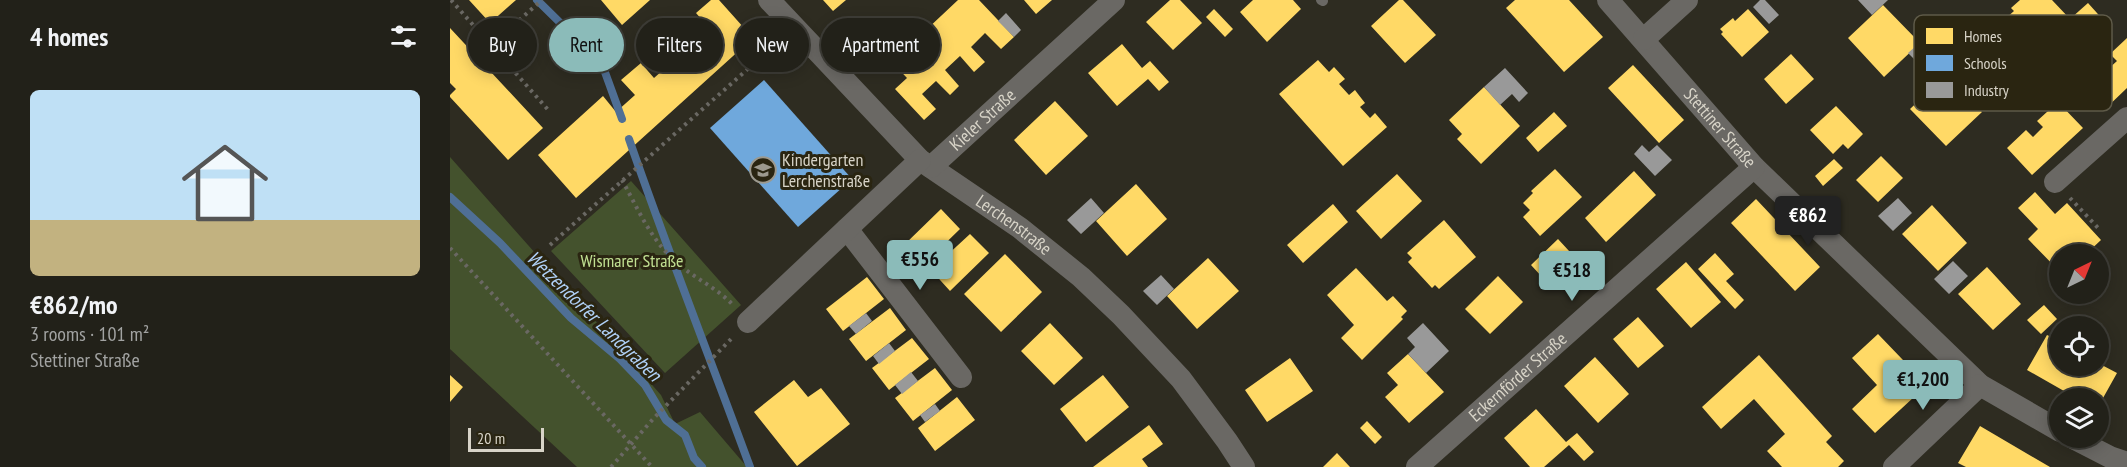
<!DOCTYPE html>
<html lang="en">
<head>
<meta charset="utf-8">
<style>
  body { margin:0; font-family:"PT Sans Narrow",sans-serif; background:#2e2e26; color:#f1f3f6; height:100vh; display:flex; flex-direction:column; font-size:22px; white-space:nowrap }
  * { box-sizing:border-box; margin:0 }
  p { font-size:20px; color:#a2a3a2 }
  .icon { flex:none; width:33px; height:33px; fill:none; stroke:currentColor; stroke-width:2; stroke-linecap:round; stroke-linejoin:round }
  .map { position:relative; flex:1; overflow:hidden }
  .side { display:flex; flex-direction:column; background:#222119; width:450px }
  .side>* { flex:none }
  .hud { position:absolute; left:18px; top:18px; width:570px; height:54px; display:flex; gap:12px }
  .needle { width:39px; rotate:43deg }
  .fabs { position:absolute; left:1599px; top:244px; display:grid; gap:12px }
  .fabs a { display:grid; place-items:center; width:60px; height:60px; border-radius:50%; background:#222119; box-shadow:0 3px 15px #0003,0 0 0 2px #3f3e38; font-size:30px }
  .scale { position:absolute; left:18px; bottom:15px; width:76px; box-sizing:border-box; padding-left:6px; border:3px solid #d8d4c8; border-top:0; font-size:16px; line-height:21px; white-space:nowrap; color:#d8d4c8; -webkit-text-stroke:4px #2a2511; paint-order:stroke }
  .price { position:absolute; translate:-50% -51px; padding:0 14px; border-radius:6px; background:#8bbbb9; color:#111; font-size:20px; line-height:39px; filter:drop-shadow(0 2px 3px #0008) }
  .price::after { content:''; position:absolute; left:50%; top:36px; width:18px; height:14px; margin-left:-9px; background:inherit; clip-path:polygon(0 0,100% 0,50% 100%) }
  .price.selected { background:#222; color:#fff }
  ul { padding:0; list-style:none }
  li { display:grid; align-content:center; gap:12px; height:318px; padding:0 30px }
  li+li { border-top:2px solid #3f3e38 }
  li span { display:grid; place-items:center; height:186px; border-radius:9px; color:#555 }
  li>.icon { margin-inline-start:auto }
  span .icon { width:108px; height:108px; fill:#fffc; stroke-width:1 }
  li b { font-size:26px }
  h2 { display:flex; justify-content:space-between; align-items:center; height:72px; padding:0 30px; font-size:26px }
  .chip { padding:0 21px; border-radius:27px; background:#222119; box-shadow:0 3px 15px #0003,0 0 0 2px #3f3e38; font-size:21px; line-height:54px }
  .chip.selected { background:#8bbbb9; color:#111 }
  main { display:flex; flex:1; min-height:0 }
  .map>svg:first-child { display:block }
  .green { fill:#44522d }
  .homes { fill:#ffd966 }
  .schools { fill:#6fa8dc }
  .industry { fill:#999 }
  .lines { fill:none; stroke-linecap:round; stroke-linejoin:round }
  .stream { stroke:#4f6f95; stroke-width:8 }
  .path { stroke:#6a6863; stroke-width:4; stroke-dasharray:3 4.5; stroke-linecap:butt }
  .service { stroke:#6a6864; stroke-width:10 }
  .minor { stroke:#6a6864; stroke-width:22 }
  .labels { text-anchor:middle; stroke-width:6; stroke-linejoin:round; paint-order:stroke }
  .street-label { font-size:18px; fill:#d8d4c8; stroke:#2a2511 }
  .poi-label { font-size:18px; fill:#d8d4c8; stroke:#2a2511; text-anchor:start }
  .park-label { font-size:18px; fill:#c1e092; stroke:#2a2511 }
  .water-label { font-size:20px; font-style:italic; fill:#b0d1f7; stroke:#2a2511 }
  .key { fill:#2a2511; stroke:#5e5a48; stroke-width:1.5 }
  .key-label { font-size:16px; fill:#d8d4c8 }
</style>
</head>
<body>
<main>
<section class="side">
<h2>4 homes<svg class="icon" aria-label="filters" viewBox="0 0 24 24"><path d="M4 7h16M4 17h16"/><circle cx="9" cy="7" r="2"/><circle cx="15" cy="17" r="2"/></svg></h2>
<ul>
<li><span style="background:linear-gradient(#bfe0f5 70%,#c2b280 0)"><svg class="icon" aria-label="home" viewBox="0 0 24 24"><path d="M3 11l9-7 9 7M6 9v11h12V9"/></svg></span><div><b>€862/mo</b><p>3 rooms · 101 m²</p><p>Stettiner Straße</p></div></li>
</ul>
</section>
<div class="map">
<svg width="1677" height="467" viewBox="0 0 1677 467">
  <rect width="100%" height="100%" fill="#2e2c21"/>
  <path class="green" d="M0 157 211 395 225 424 250 412 297 467H127L0 349Z
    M181 181 291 305 215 373 101 251Z"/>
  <path class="homes" d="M19 0H66L40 23Z
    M151 0H200L172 25Z
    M261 0H269L303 38 126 198 88 155 153 96 166 112 185 95 171 80 191 63 204 78 222 62 209 47 228 30 241 44 259 28 246 13Z
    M373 0H396L383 11Z
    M508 0H529L564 37 551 49 535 33 521 47 535 62 524 72 510 56 495 70 509 86 500 95 486 81 472 94 486 109 474 120 445 89 457 78 442 62Z
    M574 0H602L586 14Z
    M720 0H730L752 23 723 50 696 22Z
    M803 0H843L851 9 817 42 790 12Z
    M949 0H953L986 35 955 63 921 26Z
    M1065 0H1119L1153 37 1114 72 1056 8Z
    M1570 0H1602L1620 19 1638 3 1656 23 1632 46 1617 30 1580 64 1546 27 1564 11 1561 8Z
    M1433 5 1470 43 1434 77 1398 38Z
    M764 9 783 29 775 37 756 17Z
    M1298 9 1319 32 1292 57 1271 34 1273 32 1270 29 1283 18 1285 21Z
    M0 28 93 128 58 160 0 97V95L6 89 0 83Z
    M1677 38V88L1653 111 1627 83 1649 62 1657 70 1667 61 1660 54Z
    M672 44 692 68 700 61 719 82 709 91 698 79 667 106 638 73Z
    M1341 54 1364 79 1336 104 1314 79Z
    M868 60 879 72 884 67 895 79 889 84 899 95 905 90 908 94 915 103 910 107 920 118 925 113 937 127 893 166 829 94Z
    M1183 65 1234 120 1209 143 1158 88Z
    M1496 75 1532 112 1496 146 1460 109Z
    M1034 87 1070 126 1031 164 1007 139 1012 134 999 120Z
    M605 101 638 136 596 175 564 140Z
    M1608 102 1633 128 1582 175 1557 148 1576 130 1583 137 1593 127 1587 121Z
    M1386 106 1413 134 1398 149 1393 144 1383 154 1360 130Z
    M1104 112 1117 126 1088 152 1076 138Z
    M1431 156 1453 178 1428 202 1406 180Z
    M1384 159 1393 168 1373 186 1365 176Z
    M1105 169 1132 197 1090 236 1073 217 1080 210 1073 203 1083 193 1081 191Z
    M1184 171 1206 195 1156 242 1135 218Z
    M947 174 972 201 931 239 906 211Z
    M686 184 717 219 677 256 646 221Z
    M1585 192 1605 214 1617 203 1651 240 1635 255H1610V272L1578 239 1588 229 1568 208Z
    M1306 199 1370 267 1345 291 1281 223Z
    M883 204 898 222 853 263 837 245Z
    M1482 205 1517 243 1488 271 1452 234Z
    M491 209 510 229 472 266 453 246Z
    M994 220 1026 257 989 289 985 285 982 288 958 262 962 258 957 253Z
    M520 234 539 253 500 291 481 270Z
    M1108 239 1131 264 1104 290 1081 265Z
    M1265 253 1284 274 1276 281 1294 300 1285 309 1248 269Z
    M555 254 592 292 551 332 514 294Z
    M758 258 789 291 747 329 717 296Z
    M1236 262 1271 302 1241 328 1206 289Z
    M1537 267 1571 304 1543 330 1508 294Z
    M906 268 937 301 943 296 957 311 951 317 953 319 912 360 891 338 904 325 877 295Z
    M1048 276 1073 302 1040 334 1015 309Z
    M417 277 434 299 393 331 376 309Z
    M1594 305 1607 319 1591 334 1577 320Z
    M440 308 456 330 416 361 399 339Z
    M1188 317 1214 346 1188 368 1163 339Z
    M600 323 633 358 604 385 571 351Z
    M1428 334 1477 385 1425 433 1402 409 1427 385 1402 358Z
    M1597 335 1610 341V366H1648V363L1667 373 1648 407V399H1628L1577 370Z
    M462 338 479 359 439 390 422 368Z
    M958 354 994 392 959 423 935 397 948 385 937 373Z
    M1309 355 1382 436 1376 442 1394 461 1388 467H1332L1317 451 1335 434 1304 399 1271 429 1252 407Z
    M1145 357 1179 394 1148 423 1114 386Z
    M840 358 863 391 817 422 795 390Z
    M485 368 502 390 463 421 445 398Z
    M0 375 13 387 0 402Z
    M653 375 679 407 636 442 610 409Z
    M344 380 358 397 371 388 400 424 347 466 304 412Z
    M507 397 525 420 485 451 468 428Z
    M1086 409 1116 442 1127 433 1144 452 1134 461 1119 445 1094 467H1080L1054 438Z
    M917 421 932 437 925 444 910 428Z
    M699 425 713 444 692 459 698 467H643Z
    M1530 426 1588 460 1600 467H1516L1508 463Z
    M887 453 900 467H873Z"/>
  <path class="schools" d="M314 80 402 179 348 227 260 128Z"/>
  <path class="industry" d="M1310 0H1315L1329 15 1319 24 1303 7Z
    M1408 0H1438L1422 15Z
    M556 13 571 30 564 37 548 21Z
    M1475 38 1504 68 1488 83 1458 53Z
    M1055 68 1078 93 1069 102 1062 94 1050 105 1034 87Z
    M1192 145 1199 152 1207 145 1222 160 1205 176 1184 154Z
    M641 198 654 213 631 234 617 220Z
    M1448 198 1462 213 1443 231 1428 216Z
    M1503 261 1518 276 1499 294 1484 279Z
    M711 275 724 289 707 305 693 291Z
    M416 313 422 321 406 334 399 326Z
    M973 323 999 351 976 373 958 354 965 347 957 338Z
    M439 343 445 351 429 364 423 356Z
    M461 372 468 381 452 394 445 385Z
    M485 404 490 411 475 422 470 415Z"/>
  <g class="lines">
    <path class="stream" d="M87 0 152 64 172 119
      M179 139C217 249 260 358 300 467
      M0 197 50 243 121 318 170 359 195 385 216 420 235 435 244 458 252 467"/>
    <path class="path" d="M1 0 100 112
      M41 45 92 0
      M172 180C187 207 200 238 223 259 241 277 265 286 283 305
      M1620 198 1650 230
      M100 245 328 42
      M0 248 202 467
      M161 467 203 419 282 338"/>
    <path class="service" d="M871 0 873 1"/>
    <g class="minor">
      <path id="s1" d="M319 0 470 160 570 228 631 277 671 315 731 379 777 441 794 467"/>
      <path id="s2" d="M1158 0 1304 167 1530 385 1610 431"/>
      <path d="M1194 39 1237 0"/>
      <path id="s3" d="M481 167 664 0"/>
      <path d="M1605 182 1677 118"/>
      <path d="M397 229 511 377"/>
      <path d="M298 322 470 160"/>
      <path d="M1623 438 1660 457 1677 463"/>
      <path id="s4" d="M967 467 1304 167"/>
      <path d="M1444 467 1530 385"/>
    </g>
  </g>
  <defs>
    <g id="school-ring" transform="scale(1.35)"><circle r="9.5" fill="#2a2511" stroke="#9c998e" stroke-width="1.5"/><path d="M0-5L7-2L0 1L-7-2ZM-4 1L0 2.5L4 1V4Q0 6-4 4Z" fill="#9c998e"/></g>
  </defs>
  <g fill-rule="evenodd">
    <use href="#school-ring" x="313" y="170"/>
  </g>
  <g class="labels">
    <g class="street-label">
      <text dy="6" stroke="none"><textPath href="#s3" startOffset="70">Kieler Straße</textPath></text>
      <text dy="6" stroke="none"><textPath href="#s2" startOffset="170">Stettiner Straße</textPath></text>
      <text dy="6" stroke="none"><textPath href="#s1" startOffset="334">Lerchenstraße</textPath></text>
      <text dy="6" stroke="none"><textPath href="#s4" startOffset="135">Eckernförder Straße</textPath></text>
    </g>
    <g class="poi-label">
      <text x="332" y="166">Kindergarten<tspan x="332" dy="21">Lerchenstraße</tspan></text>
    </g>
    <g class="park-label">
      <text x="182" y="267">Wismarer Straße</text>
    </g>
    <g class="water-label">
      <text transform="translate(144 316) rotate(44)" y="7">Wetzendorfer Landgraben</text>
    </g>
  </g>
  <rect x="1464" y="15" width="198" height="96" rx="9" class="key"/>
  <rect x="1476" y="28" width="27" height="16" fill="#ffd966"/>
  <rect x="1476" y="55" width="27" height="16" fill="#6fa8dc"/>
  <rect x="1476" y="82" width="27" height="16" fill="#999"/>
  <g class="key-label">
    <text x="1514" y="42">Homes</text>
    <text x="1514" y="69">Schools</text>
    <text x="1514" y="96">Industry</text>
  </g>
</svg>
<div class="fabs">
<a><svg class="needle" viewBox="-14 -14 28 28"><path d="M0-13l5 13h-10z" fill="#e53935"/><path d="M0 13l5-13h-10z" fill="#a2a3a2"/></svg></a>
<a><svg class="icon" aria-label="locate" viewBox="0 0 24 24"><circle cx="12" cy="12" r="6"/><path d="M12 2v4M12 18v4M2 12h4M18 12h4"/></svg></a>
<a><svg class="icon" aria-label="layers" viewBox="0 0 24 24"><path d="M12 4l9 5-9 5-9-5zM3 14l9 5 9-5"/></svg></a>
</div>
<div class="scale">20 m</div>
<b class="price selected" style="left:1358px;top:247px">€862</b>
<b class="price" style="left:470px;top:291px">€556</b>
<b class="price" style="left:1122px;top:302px">€518</b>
<b class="price" style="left:1473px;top:411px">€1,200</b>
<div class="hud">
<a class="chip">Buy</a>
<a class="chip selected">Rent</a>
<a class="chip">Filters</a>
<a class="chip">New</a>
<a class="chip">Apartment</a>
</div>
</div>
</main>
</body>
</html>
